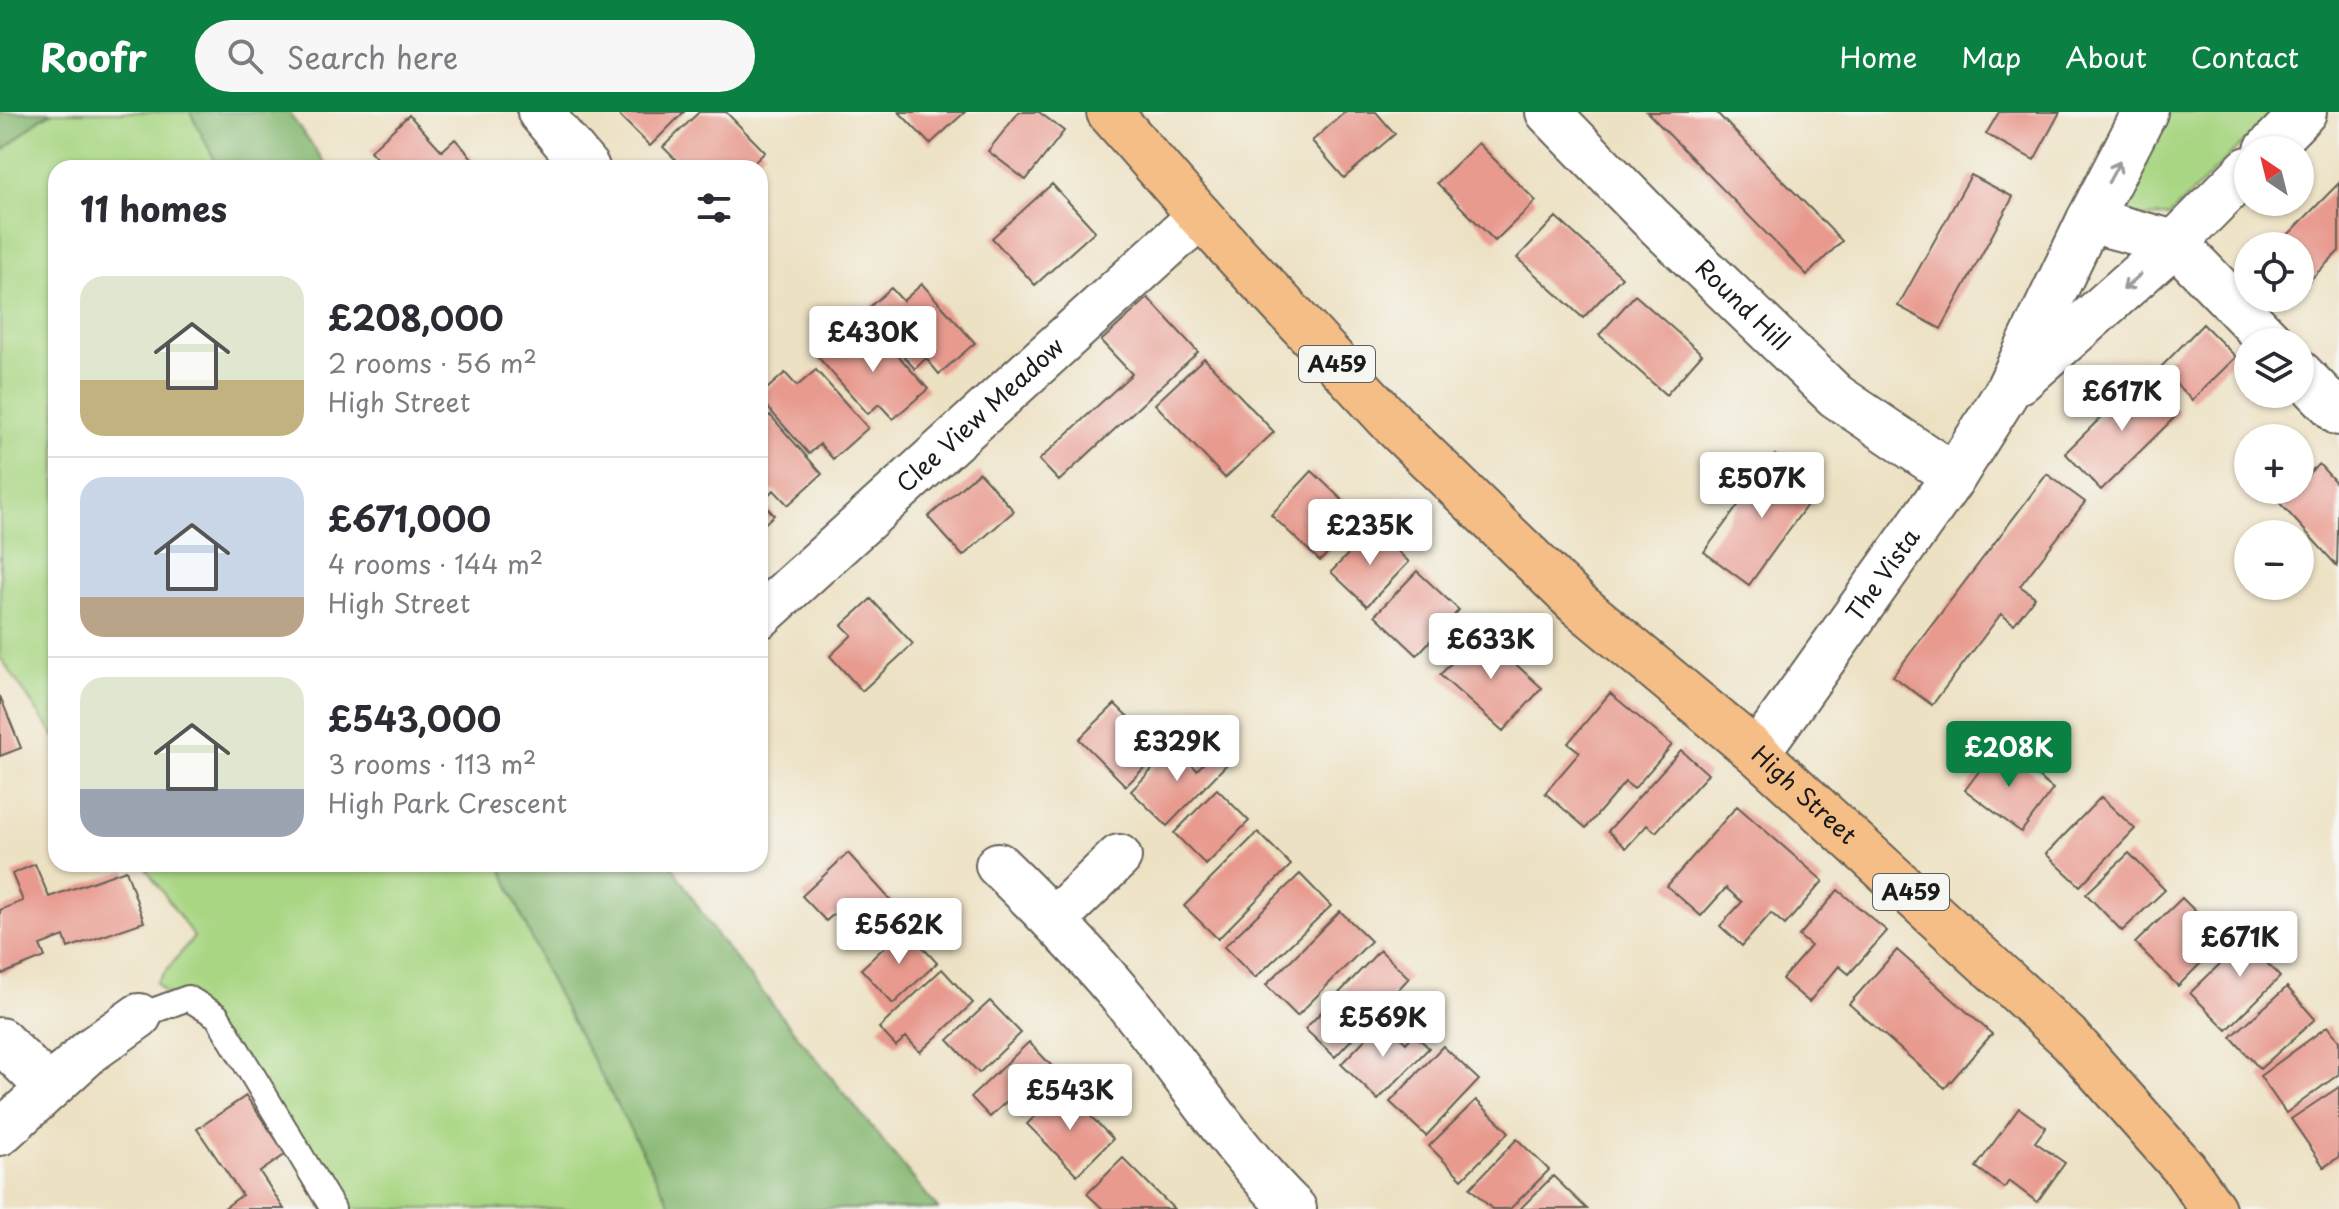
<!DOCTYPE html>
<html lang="en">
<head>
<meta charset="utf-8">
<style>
  body { margin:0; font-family:"Playpen Sans",sans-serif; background:#f7f7f7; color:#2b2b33; height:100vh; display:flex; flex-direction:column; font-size:30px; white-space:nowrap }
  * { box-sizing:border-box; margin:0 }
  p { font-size:26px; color:#7c7c81 }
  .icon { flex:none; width:44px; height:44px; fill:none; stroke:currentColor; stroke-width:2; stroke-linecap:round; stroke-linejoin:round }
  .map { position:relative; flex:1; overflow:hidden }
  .details { position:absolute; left:48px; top:48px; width:720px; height:712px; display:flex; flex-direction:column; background:#fff; border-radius:24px; box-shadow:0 2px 6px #0004 }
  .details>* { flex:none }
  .needle { width:52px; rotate:325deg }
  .controls { position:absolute; left:2234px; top:24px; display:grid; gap:16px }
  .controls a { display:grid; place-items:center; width:80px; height:80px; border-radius:50%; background:#fff; box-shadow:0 2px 6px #0004; font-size:40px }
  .price { position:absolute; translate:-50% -68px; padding:0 18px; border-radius:8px; background:#fff; color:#222; font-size:26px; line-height:52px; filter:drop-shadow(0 2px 4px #0008) }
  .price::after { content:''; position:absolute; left:50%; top:48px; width:24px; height:18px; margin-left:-12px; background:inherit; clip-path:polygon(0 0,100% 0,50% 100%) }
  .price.on { background:#0b8043; color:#fff }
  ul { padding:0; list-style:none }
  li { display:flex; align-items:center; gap:24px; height:200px; padding:0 32px }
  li+li { border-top:2px solid #e1e1e2 }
  li span { display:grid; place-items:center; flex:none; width:224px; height:160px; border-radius:24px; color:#555 }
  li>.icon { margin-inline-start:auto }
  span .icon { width:96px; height:96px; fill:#fffc; stroke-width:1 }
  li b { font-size:34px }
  h2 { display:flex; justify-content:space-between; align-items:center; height:96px; padding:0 32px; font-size:34px }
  header { display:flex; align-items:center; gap:48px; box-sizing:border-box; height:112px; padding:0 40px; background:#0b8043; color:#fff }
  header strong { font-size:38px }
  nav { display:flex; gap:44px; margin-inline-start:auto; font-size:28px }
  .search { width:560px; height:72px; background:#f7f7f7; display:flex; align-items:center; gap:20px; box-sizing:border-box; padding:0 28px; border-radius:44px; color:#7c7c81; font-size:30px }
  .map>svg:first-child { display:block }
  .green { fill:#a9d683; stroke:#627950; stroke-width:2 }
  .forest { fill:#86b771; stroke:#516a46; stroke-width:2 }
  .building { fill:#e89a8e }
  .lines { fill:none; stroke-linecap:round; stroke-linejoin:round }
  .service-casing { stroke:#656156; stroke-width:28 }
  .minor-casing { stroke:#656156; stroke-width:48 }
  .primary-casing { stroke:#656156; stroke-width:48 }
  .service { stroke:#fff; stroke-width:24 }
  .minor { stroke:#fff; stroke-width:44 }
  .primary { stroke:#f6be87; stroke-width:44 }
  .oneway { stroke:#999 }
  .labels { text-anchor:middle; stroke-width:6; stroke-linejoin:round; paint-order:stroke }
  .shield { fill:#f6f6f2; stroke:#5d5d5c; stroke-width:2 }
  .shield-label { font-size:22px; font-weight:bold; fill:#1c1c1c }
  .street-label { font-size:24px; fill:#1c1c1c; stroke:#f6f6f2 }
</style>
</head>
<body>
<header>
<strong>Roofr</strong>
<div class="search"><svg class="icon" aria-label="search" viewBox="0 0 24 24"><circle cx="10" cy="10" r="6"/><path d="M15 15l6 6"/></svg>Search here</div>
<nav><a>Home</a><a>Map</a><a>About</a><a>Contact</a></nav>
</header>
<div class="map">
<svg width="2339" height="1097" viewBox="0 0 2339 1097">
  <rect width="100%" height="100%" fill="#f6f6f2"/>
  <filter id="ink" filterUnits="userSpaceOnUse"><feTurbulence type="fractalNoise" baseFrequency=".0125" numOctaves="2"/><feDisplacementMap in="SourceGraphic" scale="16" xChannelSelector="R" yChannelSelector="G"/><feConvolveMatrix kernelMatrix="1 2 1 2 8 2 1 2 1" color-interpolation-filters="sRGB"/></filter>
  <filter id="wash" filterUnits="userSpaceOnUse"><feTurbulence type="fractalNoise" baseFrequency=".006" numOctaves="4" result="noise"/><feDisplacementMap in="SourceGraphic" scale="32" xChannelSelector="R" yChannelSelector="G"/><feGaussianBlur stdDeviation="1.8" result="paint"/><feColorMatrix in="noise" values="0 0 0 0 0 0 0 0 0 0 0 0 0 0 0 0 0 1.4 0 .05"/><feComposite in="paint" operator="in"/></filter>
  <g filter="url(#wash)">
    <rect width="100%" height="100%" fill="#ede1c3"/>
    <path class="green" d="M53 0H190L219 56H56V626L0 545V41L41 6Z
      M2162 0H2274L2169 104 2139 105 2111 93Z
      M143 752H500L545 859 673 1097H326L249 967 156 871 194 825Z"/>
    <path class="forest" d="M0 0H53L41 6 0 41Z
      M190 0H288L329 56H219Z
      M500 752H671L716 823 938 1097H673L545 859Z"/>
    <g id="blocks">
      <path class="building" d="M616 0H684L650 34Z
        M699 0H726L765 40 749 56H684L663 35Z
        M899 0H965L930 32Z
        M1019 0H1039L1064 19 1026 68 988 39Z
        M1345 0H1376L1395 22 1344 66 1312 29Z
        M1647 0H1716L1842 129 1807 163Z
        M1999 0H2060L2034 48 1986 22Z
        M409 3 442 39 455 27 481 56H385L370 39Z
        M1478 31 1536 89 1495 129 1437 71Z
        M1971 63 2013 85 1941 217 1898 194Z
        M2339 71V139L2308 170 2300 162V134H2277Z
        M1052 72 1095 119 1035 173 992 126Z
        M1556 105 1622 165 1583 206 1517 146Z
        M922 172 975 231 939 262 926 246 915 257 864 200 891 176 903 189Z
        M1635 183 1702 242 1666 283 1599 223Z
        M1148 186 1198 240 1059 369 1039 348 1132 262 1101 229Z
        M2203 212 2236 245 2192 288 2160 256Z
        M875 218 928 277 893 307 879 292 868 302 818 245 845 221 857 234Z
        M1204 246 1274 320 1225 366 1155 292Z
        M816 258 868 316 833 347 820 332 809 342 760 287V283L785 261 797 274Z
        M2143 264 2179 301 2101 378 2065 341Z
        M770 303 822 362 788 393 774 378 763 387 760 384V312Z
        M1775 343 1820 375 1749 473 1704 440Z
        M2319 352 2339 374 2337 454 2278 389 2290 378H2300V369Z
        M1312 359 1361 406 1320 449 1271 403Z
        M979 360 1014 399 963 444 928 405Z
        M2047 362 2085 390 2020 474 2035 485 2026 497 2014 512 2001 502 1932 593 1893 564Z
        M760 388 774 403 760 416Z
        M1373 416 1409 450 1367 494 1331 460Z
        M1417 459 1459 498 1417 543 1375 503Z
        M871 487 913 532 862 579 830 544 852 523 842 513Z
        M1480 520 1542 576 1503 619 1440 563Z
        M1610 581 1672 633 1634 677 1625 670 1586 716 1545 681 1580 640 1568 631Z
        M0 584 21 636 0 644Z
        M1115 592 1162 638 1126 674 1079 627Z
        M1998 634 2053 677 2021 720 1965 678Z
        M1174 635 1197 658 1218 636 1230 649 1167 714 1131 679Z
        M1681 638 1708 662 1656 720 1647 713 1626 736 1608 719Z
        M1217 677 1249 709 1206 753 1174 721Z
        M2101 685 2135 717 2080 774 2046 742Z
        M1737 694 1823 769 1785 813 1771 801 1742 834 1720 814 1742 790 1726 776 1701 804 1667 774Z
        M1258 720 1291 753 1218 827 1184 794Z
        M848 741 896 794 859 829 834 802 826 809 802 784Z
        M2129 741 2165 778 2122 819 2086 782Z
        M35 752 49 785 126 758 144 810 68 836 64 824 40 833 45 845 0 863V798L23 789 12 762Z
        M1300 762 1331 794 1255 866 1224 835Z
        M1838 778 1887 819 1849 862 1839 854 1809 890 1782 867 1811 834 1799 824Z
        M2182 786 2224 828 2178 874 2135 831Z
        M1340 799 1371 829 1297 904 1266 873Z
        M2260 813 2283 836 2267 851 2280 865 2227 918 2190 881Z
        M905 816 937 851 893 892 861 857Z
        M1380 838 1409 866 1335 945 1305 917Z
        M1897 838 1992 922 1945 976 1849 892Z
        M942 857 973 891 920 940 906 925 896 934 879 916Z
        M2287 875 2315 907 2260 957 2231 925Z
        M990 889 1021 921 979 961 948 928Z
        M1383 909 1406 931 1414 922 1429 936 1378 988 1341 952Z
        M2328 914 2339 929V962L2286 1001 2260 964Z
        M1029 930 1062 965 1022 1003 1008 988 990 1005 971 985Z
        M1443 934 1479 968 1426 1024 1390 990Z
        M2339 975V1045L2324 1055 2291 1007Z
        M1063 976 1113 1027 1077 1063 1027 1012Z
        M246 984 286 1042 260 1060 284 1097H223L242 1083 197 1017Z
        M1476 988 1509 1020 1462 1067 1429 1034Z
        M2019 996 2046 1015 2035 1030 2065 1051 2037 1090 2009 1069 2004 1076 1976 1055Z
        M1517 1027 1549 1058 1510 1097H1492L1470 1076Z
        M1123 1046 1174 1097H1103L1087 1082Z
        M1553 1064 1587 1097H1520Z"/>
    </g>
  </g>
  <g filter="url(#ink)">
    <use href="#blocks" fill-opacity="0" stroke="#656156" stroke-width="2"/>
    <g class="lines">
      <g class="service-casing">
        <path id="service" d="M139 904 188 886 217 904 333 1097"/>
      </g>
      <g class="minor-casing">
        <g id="minor">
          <path d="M540 0 587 56"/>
          <path id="s1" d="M1548 0 1650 105 1836 284 1954 364"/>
          <path d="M2267 38 2304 0"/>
          <path d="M2089 108 2175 131 2271 230"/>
          <path d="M2300 261 2339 301"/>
          <path d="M2020 269 2175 131 2248 57"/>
          <path id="s2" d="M760 504 1200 104"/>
          <path id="s3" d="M1757 641 1954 364 2006 281 2089 108 2145 0"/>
          <path d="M998 753C1042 796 1084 839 1124 887 1182 956 1229 1033 1294 1097"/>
          <path d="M1054 808 1119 745"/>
          <path d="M0 928 48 975"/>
          <path d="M0 1021 90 939 139 904"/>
        </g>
      </g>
      <g class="primary-casing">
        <g id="primary">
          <path id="s4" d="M1109 0 1200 104 1396 315 1578 492 1757 641 2071 928 2185 1057 2213 1097"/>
        </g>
      </g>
      <use href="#service" class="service"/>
      <use href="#minor" class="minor"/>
      <use href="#primary" class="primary"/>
    </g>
    <defs><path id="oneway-shaft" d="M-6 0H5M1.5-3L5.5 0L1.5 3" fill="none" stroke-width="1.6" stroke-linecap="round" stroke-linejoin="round" transform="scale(2)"/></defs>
    <g class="oneway">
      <use href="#oneway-shaft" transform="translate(2114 60) rotate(-62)"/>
      <use href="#oneway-shaft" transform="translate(2132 170) rotate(138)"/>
    </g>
  </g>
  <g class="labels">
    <g class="shield">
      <rect x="1299" y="234" width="76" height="36" rx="6"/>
      <rect x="1873" y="762" width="76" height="36" rx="6"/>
    </g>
    <g class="shield-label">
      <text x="1337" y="260">A459</text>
      <text x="1911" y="788">A459</text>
    </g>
    <g class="street-label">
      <text dy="8" stroke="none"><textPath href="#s1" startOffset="274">Round Hill</textPath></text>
      <text dy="8" stroke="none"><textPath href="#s2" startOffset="298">Clee View Meadow</textPath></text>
      <text dy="8" stroke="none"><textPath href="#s3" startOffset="218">The Vista</textPath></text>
      <text dy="8" stroke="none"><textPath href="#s4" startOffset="976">High Street</textPath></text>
    </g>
  </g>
</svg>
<div class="controls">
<a><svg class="needle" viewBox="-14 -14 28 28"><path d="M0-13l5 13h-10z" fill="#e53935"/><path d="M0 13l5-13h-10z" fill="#7c7c81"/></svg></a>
<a><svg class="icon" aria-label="locate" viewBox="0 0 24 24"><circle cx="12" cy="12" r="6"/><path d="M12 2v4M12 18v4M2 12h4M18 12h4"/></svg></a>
<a><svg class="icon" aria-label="layers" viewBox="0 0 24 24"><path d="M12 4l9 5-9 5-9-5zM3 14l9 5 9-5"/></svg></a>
<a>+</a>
<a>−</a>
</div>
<b class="price" style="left:873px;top:262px">£430K</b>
<b class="price" style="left:2122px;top:321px">£617K</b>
<b class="price" style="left:1762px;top:408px">£507K</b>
<b class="price" style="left:1370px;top:455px">£235K</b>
<b class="price" style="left:1491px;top:569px">£633K</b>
<b class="price" style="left:1177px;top:671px">£329K</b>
<b class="price on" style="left:2009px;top:677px">£208K</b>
<b class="price" style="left:899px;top:854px">£562K</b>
<b class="price" style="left:2240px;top:867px">£671K</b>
<b class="price" style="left:1383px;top:947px">£569K</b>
<b class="price" style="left:1070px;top:1020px">£543K</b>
<section class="details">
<h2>11 homes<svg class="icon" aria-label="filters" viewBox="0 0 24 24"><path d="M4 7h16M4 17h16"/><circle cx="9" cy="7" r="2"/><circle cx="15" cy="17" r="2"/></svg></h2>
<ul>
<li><span style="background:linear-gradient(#dfe7d0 65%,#c2b280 0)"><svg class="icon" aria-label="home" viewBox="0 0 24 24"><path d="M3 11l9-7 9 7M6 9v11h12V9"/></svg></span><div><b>£208,000</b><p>2 rooms · 56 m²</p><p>High Street</p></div></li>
<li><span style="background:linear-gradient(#c9d6e8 75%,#b9a48a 0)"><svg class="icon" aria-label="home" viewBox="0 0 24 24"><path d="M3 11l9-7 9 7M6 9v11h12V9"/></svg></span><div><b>£671,000</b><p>4 rooms · 144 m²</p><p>High Street</p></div></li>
<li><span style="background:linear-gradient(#dfe7d0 70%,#9aa5b1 0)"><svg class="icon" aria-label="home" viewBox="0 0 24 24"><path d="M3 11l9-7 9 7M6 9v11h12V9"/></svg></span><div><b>£543,000</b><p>3 rooms · 113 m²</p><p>High Park Crescent</p></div></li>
</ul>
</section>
</div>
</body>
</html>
